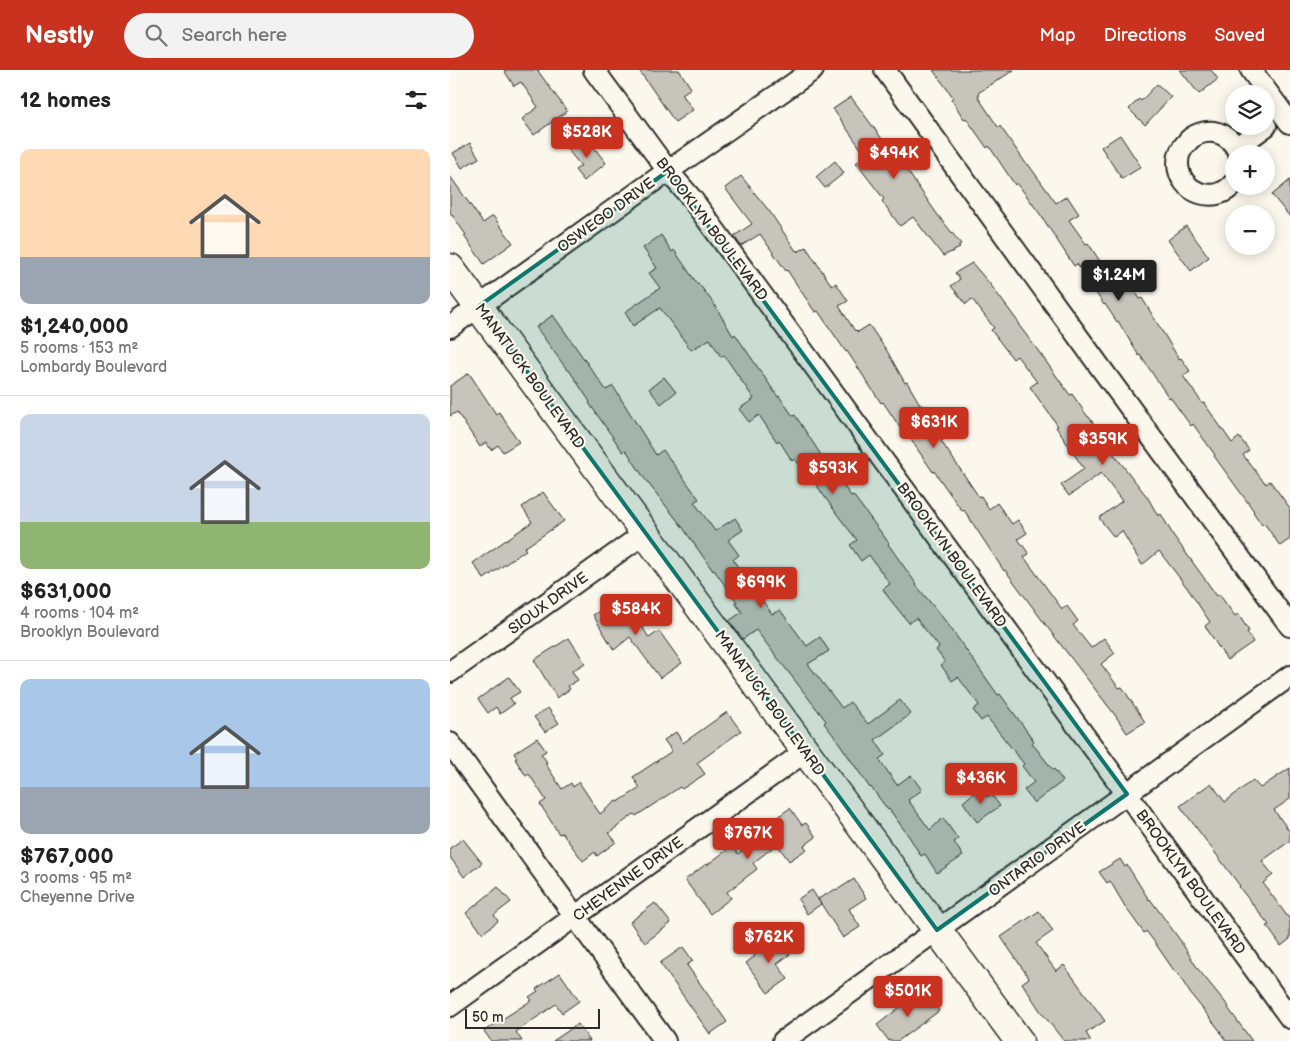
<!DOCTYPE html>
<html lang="en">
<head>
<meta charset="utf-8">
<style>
  body { margin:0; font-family:"Balsamiq Sans",sans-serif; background:#f2f2f2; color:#222; height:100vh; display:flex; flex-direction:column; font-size:19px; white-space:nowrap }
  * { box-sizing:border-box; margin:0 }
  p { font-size:16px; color:#767676 }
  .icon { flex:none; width:28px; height:28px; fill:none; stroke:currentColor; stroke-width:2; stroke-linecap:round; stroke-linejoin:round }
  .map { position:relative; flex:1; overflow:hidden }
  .drawer { display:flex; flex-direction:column; background:#fff; width:450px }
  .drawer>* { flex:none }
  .fabs { position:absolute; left:775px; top:15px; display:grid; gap:10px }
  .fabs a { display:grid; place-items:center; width:50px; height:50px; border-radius:50%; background:#fff; box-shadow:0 2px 12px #0003; font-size:25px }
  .scale { position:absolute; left:15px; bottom:12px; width:135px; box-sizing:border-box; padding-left:5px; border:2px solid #2b2b2b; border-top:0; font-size:14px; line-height:18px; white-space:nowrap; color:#2b2b2b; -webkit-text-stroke:4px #fbf7ec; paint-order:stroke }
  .price { position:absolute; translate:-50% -42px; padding:0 11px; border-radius:5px; background:#c8321e; color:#fff; font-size:16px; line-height:32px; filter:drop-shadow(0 1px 2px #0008) }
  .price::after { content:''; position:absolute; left:50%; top:30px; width:15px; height:11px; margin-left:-8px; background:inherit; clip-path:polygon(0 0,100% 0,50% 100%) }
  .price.current { background:#222; color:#fff }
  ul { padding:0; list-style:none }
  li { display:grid; align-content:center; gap:10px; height:265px; padding:0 20px }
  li+li { border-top:1px solid #e0e0e0 }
  li span { display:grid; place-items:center; height:155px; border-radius:10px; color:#555 }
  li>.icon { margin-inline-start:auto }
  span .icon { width:90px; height:90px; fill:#fffc; stroke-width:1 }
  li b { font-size:21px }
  h2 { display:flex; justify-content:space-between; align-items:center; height:60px; padding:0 20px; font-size:21px }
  header { display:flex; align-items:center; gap:30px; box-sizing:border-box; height:70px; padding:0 25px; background:#c8321e; color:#fff }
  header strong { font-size:24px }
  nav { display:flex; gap:28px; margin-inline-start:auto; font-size:18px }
  .search { width:350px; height:45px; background:#f2f2f2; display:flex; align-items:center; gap:12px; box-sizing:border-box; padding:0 18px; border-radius:28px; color:#767676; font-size:19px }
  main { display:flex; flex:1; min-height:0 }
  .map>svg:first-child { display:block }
  .building { fill:#c7c4bc; stroke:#2b2b2b }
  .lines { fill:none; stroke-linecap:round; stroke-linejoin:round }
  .street-casing { stroke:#2b2b2b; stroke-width:24 }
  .secondary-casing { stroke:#2b2b2b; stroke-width:31 }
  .street { stroke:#fbf7ec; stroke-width:20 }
  .secondary { stroke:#fbf7ec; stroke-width:28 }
  .marked { fill:#0f766e; fill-opacity:0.2; stroke:#0f766e; stroke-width:4; stroke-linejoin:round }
  .labels { text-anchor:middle; stroke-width:4.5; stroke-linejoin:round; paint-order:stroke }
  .street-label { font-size:15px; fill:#2b2b2b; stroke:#fbf7ec }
</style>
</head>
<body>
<header>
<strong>Nestly</strong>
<div class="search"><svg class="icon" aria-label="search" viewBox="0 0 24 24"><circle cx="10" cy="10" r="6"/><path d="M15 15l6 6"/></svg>Search here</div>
<nav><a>Map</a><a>Directions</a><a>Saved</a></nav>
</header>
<main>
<section class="drawer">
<h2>12 homes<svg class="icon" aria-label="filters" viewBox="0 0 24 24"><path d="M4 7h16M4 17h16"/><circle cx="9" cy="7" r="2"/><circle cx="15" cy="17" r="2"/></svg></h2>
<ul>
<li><span style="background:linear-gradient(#ffd9b3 70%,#9aa5b1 0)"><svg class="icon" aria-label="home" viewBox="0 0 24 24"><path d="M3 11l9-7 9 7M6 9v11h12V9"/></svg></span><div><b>$1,240,000</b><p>5 rooms · 153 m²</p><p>Lombardy Boulevard</p></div></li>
<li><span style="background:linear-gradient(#c9d6e8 70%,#8fb573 0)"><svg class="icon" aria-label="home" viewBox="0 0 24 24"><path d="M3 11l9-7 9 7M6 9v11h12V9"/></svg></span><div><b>$631,000</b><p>4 rooms · 104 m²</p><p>Brooklyn Boulevard</p></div></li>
<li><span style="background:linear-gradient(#a9c7e8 70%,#9aa5b1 0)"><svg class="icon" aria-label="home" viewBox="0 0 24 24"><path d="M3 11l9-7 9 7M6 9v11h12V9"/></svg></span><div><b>$767,000</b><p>3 rooms · 95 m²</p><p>Cheyenne Drive</p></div></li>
</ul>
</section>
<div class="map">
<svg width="840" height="971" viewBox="0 0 840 971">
  <rect width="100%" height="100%" fill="#fbf7ec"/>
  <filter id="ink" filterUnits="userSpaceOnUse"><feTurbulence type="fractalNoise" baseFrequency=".02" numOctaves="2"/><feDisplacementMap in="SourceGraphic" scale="10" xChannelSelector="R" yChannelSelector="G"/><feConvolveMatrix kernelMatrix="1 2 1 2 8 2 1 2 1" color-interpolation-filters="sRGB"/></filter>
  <g filter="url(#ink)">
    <path class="building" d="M54 0H89L88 1 117 41 84 65 72 49 88 37 71 12 64 16Z
      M189 0H229L241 18 232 24 243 40 225 52Z
      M483 0H564L528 23 529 26 528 27 548 57 550 56 577 95 578 94 606 133 617 126 629 144 619 150 636 174 638 173 665 214 676 207 690 229 692 228 729 289 731 288 740 301 733 306 753 334 754 333 782 373 789 367 799 380 793 385 814 412H815L816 414 820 411 840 438V469L830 476 814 453 812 455 803 442 804 441 764 386 765 385 743 354 741 356 720 327 719 328 690 285 689 286 668 251 667 252 655 234 654 235 627 194 624 196 590 144 567 113 565 115 539 76 537 78 516 48 514 49 501 29 503 27Z
      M730 0H761L768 9 749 24Z
      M707 14 721 27 695 55 679 39 689 29 691 31Z
      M401 27 444 85 446 84 454 96 487 144 511 174 508 176 510 178 493 186 463 147 450 156 432 131 434 129 406 93 416 86 383 39Z
      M670 65 691 97 672 109 651 77Z
      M136 67 156 93 134 111 125 100 131 96 118 80Z
      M20 73 29 88 12 98 3 83Z
      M385 91 394 103 375 118 366 107Z
      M0 106 33 153 43 146 63 173 34 194 14 166 16 165 0 142Z
      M291 106 320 142 346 181 347 180 348 182 356 177 382 216 386 213 398 231 389 236 405 261 406 260 408 262 419 255 437 281 455 313 457 312 471 336 473 335 477 340 480 338 499 366 491 371 529 427 531 426 539 439 547 433 562 454 568 450 577 463 568 469 579 484 574 487 612 539 617 536 628 551 623 555 641 578 654 568 665 583 651 594 669 618 672 617 695 652 677 663 665 645 601 562 555 500 554 501 514 440 512 441 484 401 483 402 457 364 455 365 433 332 431 333 397 281 396 282 368 241 365 242 337 200 336 201 310 164 291 176 284 166 302 154 275 118Z
      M840 110V147L822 125Z
      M736 156 759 187 741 201 718 170Z
      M211 165 222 182 224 180 248 215 249 214 264 234 283 266 285 264 328 327 329 326 343 346 345 345 371 385 401 426 403 425 439 473 438 474 467 515H466L497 553 548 625 550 624 584 671 582 673 603 700 604 699 613 711 584 733 574 720 584 712 572 696 574 694 537 647 531 651 523 640 529 635 508 607 502 611 491 595 495 592 486 580 489 577 466 548 459 553 438 527 433 519 440 514 419 485 411 491 400 475 407 470 389 447 355 399 353 400 345 389 342 391 329 370 327 372 309 345 299 352 289 339 304 329 274 285 271 287 260 269 241 280 210 238 183 256 175 242 210 218 199 203 207 198 193 178Z
      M522 193 540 214 569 253 568 254 592 286 620 325 622 324 638 347H639L663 383 698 428 708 446 711 444 723 465 767 526 769 524 785 546 788 544 799 561 797 562 803 572 777 590 755 556 760 552 738 519 709 481 692 495 672 461 664 467 649 448 672 431 651 403 619 426 611 415 634 399 606 357 608 356 580 317 587 312 567 286 563 289 541 260 544 258 522 229 516 234 501 216 510 209 505 203Z
      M103 245 156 320 163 316 206 385 213 380 249 429 244 432 265 461 285 448 293 460 278 470 289 485 283 490 322 544 330 540 357 576 370 567 379 581 358 594 392 638 400 632 418 654 450 630 461 644 425 670 435 685 429 689 447 715 461 705 472 720 458 730 480 760 493 748 508 769 504 772 513 786 487 803 475 784 471 786 460 768 439 739 438 740 421 717 420 718 387 670 374 653 376 651 306 560 293 569 279 551 292 542 285 533 287 532 264 500 263 501 231 455 194 408 176 380 173 382 139 333 140 332 119 300 118 301 86 257Z
      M19 303 46 344 49 342 69 372 53 382 48 375 41 380 36 372 30 377 7 342 0 346V316Z
      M214 307 226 322 211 334 199 319Z
      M93 422 114 451 74 478 76 480 34 509 23 493 82 452 72 437Z
      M174 526 199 568 209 561 232 593 210 608 180 567 164 580 143 545Z
      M119 568 135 593 122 601 128 610 118 616 120 619 107 628 84 590Z
      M59 607 70 622 60 628 64 634 50 644 46 637 38 643 28 629Z
      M98 638 109 653 95 662 84 647Z
      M277 642 291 661 247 693 255 704 232 719 230 717 186 746 184 744 159 763 166 772 147 786 145 782 133 791 112 763 109 764 90 734 96 730 79 704 76 706 65 689 67 688 64 683 87 668 96 681 91 684 97 692 95 693 112 719 121 713 123 717 129 712 150 744 166 731 168 732 190 718 183 707 222 681 214 670 226 662 233 673Z
      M840 698V729L824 740 840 762V771L812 791 823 805 813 813 840 850V869L831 876 817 856 819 855 789 817 790 816 730 736 761 713 775 732 803 710 810 718Z
      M531 717 537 727 541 724 550 736 527 752 513 732Z
      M340 738 352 755 356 753 366 767 354 776 357 779 339 791 327 774 303 793 307 799 277 822 281 828 260 844 235 810 256 794 257 795 282 776 288 784 317 761 314 757Z
      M13 769 32 793 14 807 0 787V778Z
      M670 789 675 797 677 795 699 830 700 829 730 870 748 899 779 937 778 938 802 971H776L770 962H771L740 923 727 902H725L703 870 696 861 694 863 676 838 660 811 657 813 649 802Z
      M404 809 416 828 399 839 410 857 393 868 368 829 386 819 387 820Z
      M48 817 61 832 44 845 48 851 33 863 16 843Z
      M362 820 371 834 357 844 348 829Z
      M205 833 221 853 195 873 180 852Z
      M589 841 603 861 586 873 606 901 614 895 655 951 636 963 641 971H614L591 942 572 913 579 908 551 867Z
      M326 865 340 884 327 894 338 909 318 923 296 893 305 886 302 883Z
      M233 877 243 891 237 895 277 952 260 964 210 893Z
      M110 903 129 931 112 943 106 934 66 962 72 971H41L34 961 82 930 79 927 88 921 86 919Z
      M477 924 489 941 448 971H439L427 955 463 927 467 931Z
      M128 954 140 971H103Z"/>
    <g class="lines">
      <g class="street-casing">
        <path id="street" d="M144 0 218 101 242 129 677 724 840 948
          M435 0 653 301 840 556
          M801 0 840 53
          M787 77 816 56
          M784 113C766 136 729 123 728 94 728 89 729 83 732 79 733 76 737 73 739 70 745 64 755 61 764 62 776 64 785 73 789 84
          M0 257 201 113 363 0
          M0 602 195 463
          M0 673 215 971
          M0 936 356 681
          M333 971 840 606"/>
      </g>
      <g class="secondary-casing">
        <path id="secondary" d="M0 198 569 971"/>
      </g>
      <use href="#street" class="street"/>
      <use href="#secondary" class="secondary"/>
    </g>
  </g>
  <path class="marked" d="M218 101 677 724 487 860 29 236Z"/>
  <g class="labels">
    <g class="street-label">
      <text transform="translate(156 145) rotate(-36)" y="5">OSWEGO DRIVE</text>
      <text transform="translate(262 159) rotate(53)" y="5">BROOKLYN BOULEVARD</text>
      <text transform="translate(80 306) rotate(54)" y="5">MANATUCK BOULEVARD</text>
      <text transform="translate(502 485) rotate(54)" y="5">BROOKLYN BOULEVARD</text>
      <text transform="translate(98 533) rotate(-36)" y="5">SIOUX DRIVE</text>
      <text transform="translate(320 633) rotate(54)" y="5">MANATUCK BOULEVARD</text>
      <text transform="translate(587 789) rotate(-36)" y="5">ONTARIO DRIVE</text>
      <text transform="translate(178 809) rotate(-36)" y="5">CHEYENNE DRIVE</text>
      <text transform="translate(741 812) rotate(54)" y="5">BROOKLYN BOULEVARD</text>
    </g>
  </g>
</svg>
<div class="fabs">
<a><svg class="icon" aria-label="layers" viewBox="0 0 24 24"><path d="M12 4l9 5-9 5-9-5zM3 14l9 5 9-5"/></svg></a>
<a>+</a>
<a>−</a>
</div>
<div class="scale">50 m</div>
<b class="price" style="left:137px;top:89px">$528K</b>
<b class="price" style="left:444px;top:110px">$494K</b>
<b class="price current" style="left:669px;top:232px">$1.24M</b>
<b class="price" style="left:484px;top:379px">$631K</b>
<b class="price" style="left:653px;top:396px">$359K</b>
<b class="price" style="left:383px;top:425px">$593K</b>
<b class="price" style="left:311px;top:539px">$699K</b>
<b class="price" style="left:186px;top:566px">$584K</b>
<b class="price" style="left:531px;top:735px">$436K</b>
<b class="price" style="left:298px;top:790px">$767K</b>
<b class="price" style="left:319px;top:894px">$762K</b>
<b class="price" style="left:458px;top:948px">$501K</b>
</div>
</main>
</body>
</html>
